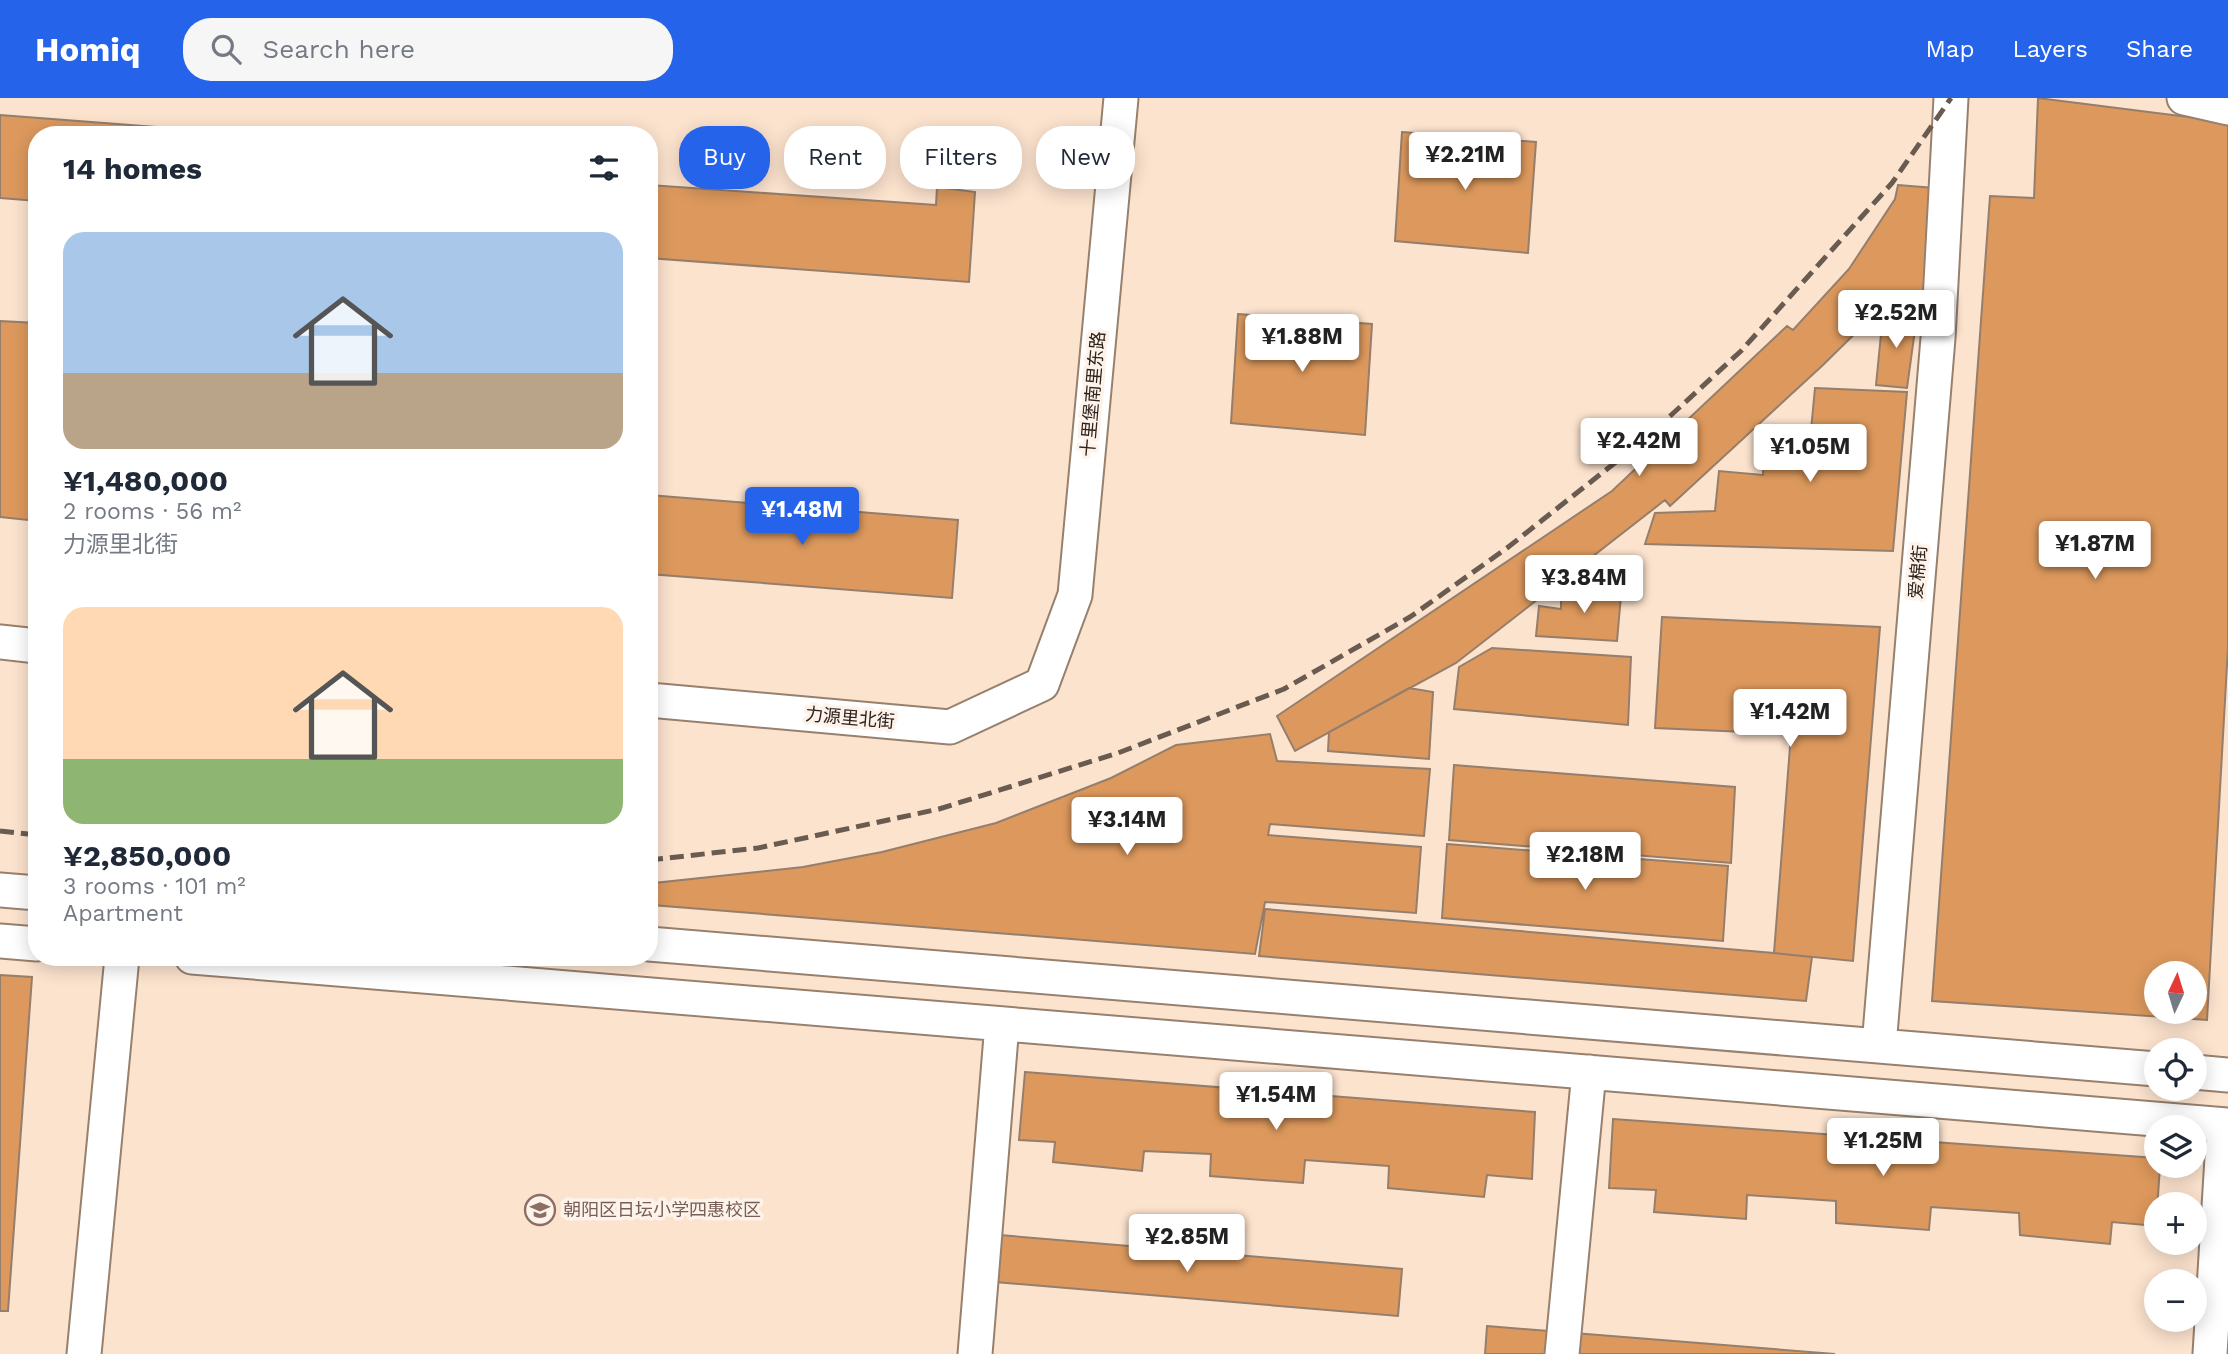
<!DOCTYPE html>
<html lang="en">
<head>
<meta charset="utf-8">
<style>
  body { margin:0; font-family:"Work Sans","Noto Sans SC",sans-serif; background:#f6f6f7; color:#1f2937; height:100vh; display:flex; flex-direction:column; font-size:26px; white-space:nowrap }
  * { box-sizing:border-box; margin:0 }
  p { font-size:23px; color:#747a83 }
  .icon { flex:none; width:38px; height:38px; fill:none; stroke:currentColor; stroke-width:2; stroke-linecap:round; stroke-linejoin:round }
  .map { position:relative; flex:1; overflow:hidden }
  .details { position:absolute; left:28px; top:28px; width:630px; height:840px; display:flex; flex-direction:column; background:#fff; border-radius:28px; box-shadow:0 4px 18px #0003 }
  .details>* { flex:none }
  .banner { position:absolute; left:679px; top:28px; width:665px; height:63px; display:flex; gap:14px }
  .needle { width:46px; rotate:4deg }
  .controls { position:absolute; left:2144px; top:863px; display:grid; gap:14px }
  .controls a { display:grid; place-items:center; width:63px; height:63px; border-radius:50%; background:#fff; box-shadow:0 4px 18px #0003; font-size:35px }
  .price { position:absolute; translate:-50% -60px; padding:0 16px; border-radius:7px; background:#fff; color:#222; font-size:23px; line-height:46px; filter:drop-shadow(0 2px 4px #0008) }
  .price::after { content:''; position:absolute; left:50%; top:42px; width:21px; height:16px; margin-left:-10px; background:inherit; clip-path:polygon(0 0,100% 0,50% 100%) }
  .price.active { background:#2563eb; color:#fff }
  ul { padding:0; list-style:none }
  li { display:grid; align-content:center; gap:14px; height:371px; padding:0 35px }
  li span { display:grid; place-items:center; height:217px; border-radius:21px; color:#555 }
  li>.icon { margin-inline-start:auto }
  span .icon { width:126px; height:126px; fill:#fffc; stroke-width:1 }
  li b { font-size:30px }
  h2 { display:flex; justify-content:space-between; align-items:center; height:84px; padding:0 35px; font-size:30px }
  .tag { padding:0 24px; border-radius:28px; background:#fff; box-shadow:0 4px 18px #0003; font-size:24px; line-height:63px }
  .tag.active { background:#2563eb; color:#fff }
  header { display:flex; align-items:center; gap:42px; box-sizing:border-box; height:98px; padding:0 35px; background:#2563eb; color:#fff }
  header strong { font-size:33px }
  nav { display:flex; gap:38px; margin-inline-start:auto; font-size:24px }
  .search { width:490px; height:63px; background:#f6f6f7; display:flex; align-items:center; gap:18px; box-sizing:border-box; padding:0 24px; border-radius:28px; color:#747a83; font-size:26px }
  .map>svg:first-child { display:block }
  .building { fill:#dd995d; stroke:#957e6b; stroke-width:2; fill-rule:evenodd }
  .lines { fill:none; stroke-linecap:round; stroke-linejoin:round }
  .minor-casing { stroke:#97806e; stroke-width:37 }
  .minor { stroke:#fff; stroke-width:33 }
  .rail { stroke:#6a5b50; stroke-width:5; stroke-dasharray:14 7; stroke-linecap:butt }
  .labels { text-anchor:middle; stroke-width:7; stroke-linejoin:round; paint-order:stroke }
  .street-label { font-size:18px; fill:#2d231c; stroke:#fef3eb }
  .education-label { font-size:18px; fill:#785e54; stroke:#fef3eb; text-anchor:start }
</style>
</head>
<body>
<header>
<strong>Homiq</strong>
<div class="search"><svg class="icon" aria-label="search" viewBox="0 0 24 24"><circle cx="10" cy="10" r="6"/><path d="M15 15l6 6"/></svg>Search here</div>
<nav><a>Map</a><a>Layers</a><a>Share</a></nav>
</header>
<div class="map">
<svg width="2228" height="1256" viewBox="0 0 2228 1256">
  <rect width="100%" height="100%" fill="#fce3ce"/>
  <path class="building" d="M2038 0 2228 24V549L2207 922 1932 903 1990 98 2034 100ZM2156 875H2194V914H2156Z
    M0 17 247 36V37H37V103L0 100Z
    M1402 34 1536 44 1528 155 1395 143Z
    M649 87 936 107 937 89 975 94 969 184 649 160Z
    M1898 87 1934 90 1925 209 1885 202 1882 209 1823 267 1670 408 1665 402 1456 565 1295 653 1277 618 1612 393 1787 228 1793 232 1849 171 1895 101Z
    M1238 216 1372 226 1365 337 1231 325Z
    M1883 216 1917 217 1907 290 1876 287Z
    M0 223 37 225V423L0 419Z
    M1815 290 1907 294 1893 453 1645 446 1655 415 1715 413 1719 373 1763 377 1765 332H1811Z
    M649 397 958 422 952 500 649 476Z
    M1585 483 1622 486 1617 543 1536 538 1539 508 1561 511V497L1585 498Z
    M1662 519 1880 529 1853 863 1774 855 1791 636 1655 630Z
    M1492 550 1631 559 1628 627 1454 611 1459 569Z
    M1409 590 1433 594 1429 661 1328 653 1329 634Z
    M1270 636 1277 663 1430 671 1424 738 1270 726 1268 737 1421 749 1416 815 1265 804 1255 856 652 807 654 785 803 769 882 754 996 725 1111 680 1176 647Z
    M1454 667 1735 689 1731 765 1449 742Z
    M1447 746 1728 768 1723 843 1442 820Z
    M1265 811 1774 855 1812 859 1806 903 1259 858Z
    M0 877 32 879 8 1213H0Z
    M1025 974 1535 1014 1532 1081 1487 1077 1484 1099 1388 1090 1389 1068 1305 1062 1303 1085 1210 1078 1211 1056 1144 1053 1142 1073 1053 1064 1055 1044 1019 1042Z
    M1613 1021 2156 1060V1068H2160L2156 1128 2112 1124 2110 1146 2020 1137 2019 1115 1931 1109 1929 1132 1836 1125V1103L1747 1097 1746 1121 1654 1114 1656 1092 1609 1090Z
    M976 1135 1402 1171 1398 1218 972 1182Z
    M1487 1228 1835 1256H1485Z"/>
  <g class="lines">
    <g class="minor-casing">
      <path id="minor" d="M2184 0 2228 10
        M0 544 37 548
        M649 602 950 629 1042 586 1075 497 1121 0
        M0 792 37 795
        M0 843 37 846
        M649 846 2156 971
        M192 859 2228 1027
        M1879 948 1938 240 1951 0
        M2194 974 2228 977
        M84 1256 122 859
        M975 1256 1002 926
        M1562 1256 1589 974
        M2210 1256 2224 1027"/>
    </g>
    <use href="#minor" class="minor"/>
    <path class="rail" d="M0 733 37 737
      M649 762 758 750 939 711 1118 655 1284 591 1410 519 1507 450 1645 341 1741 253 1892 85 1951 0"/>
  </g>
  <defs>
    <g id="school-ring" transform="scale(1.575)"><circle r="9.5" fill="#fef3eb" stroke="#8d6e63" stroke-width="1.5"/><path d="M0-5L7-2L0 1L-7-2ZM-4 1L0 2.5L4 1V4Q0 6-4 4Z" fill="#8d6e63"/></g>
  </defs>
  <g fill-rule="evenodd">
    <use href="#school-ring" x="540" y="1112"/>
  </g>
  <g class="labels">
    <g class="street-label">
      <text transform="translate(1093 296) rotate(-85)" y="6">十里堡南里东路</text>
      <text transform="translate(1918 474) rotate(-85)" y="6">爱棉街</text>
      <text transform="translate(850 620) rotate(5)" y="6">力源里北街</text>
    </g>
    <g class="education-label">
      <text x="563" y="1118">朝阳区日坛小学四惠校区</text>
    </g>
  </g>
</svg>
<div class="controls">
<a><svg class="needle" viewBox="-14 -14 28 28"><path d="M0-13l5 13h-10z" fill="#e53935"/><path d="M0 13l5-13h-10z" fill="#747a83"/></svg></a>
<a><svg class="icon" aria-label="locate" viewBox="0 0 24 24"><circle cx="12" cy="12" r="6"/><path d="M12 2v4M12 18v4M2 12h4M18 12h4"/></svg></a>
<a><svg class="icon" aria-label="layers" viewBox="0 0 24 24"><path d="M12 4l9 5-9 5-9-5zM3 14l9 5 9-5"/></svg></a>
<a>+</a>
<a>−</a>
</div>
<b class="price" style="left:1465px;top:94px">¥2.21M</b>
<b class="price" style="left:1896px;top:252px">¥2.52M</b>
<b class="price" style="left:1302px;top:276px">¥1.88M</b>
<b class="price" style="left:1639px;top:380px">¥2.42M</b>
<b class="price" style="left:1810px;top:386px">¥1.05M</b>
<b class="price active" style="left:802px;top:449px">¥1.48M</b>
<b class="price" style="left:2095px;top:483px">¥1.87M</b>
<b class="price" style="left:1584px;top:517px">¥3.84M</b>
<b class="price" style="left:1790px;top:651px">¥1.42M</b>
<b class="price" style="left:1127px;top:759px">¥3.14M</b>
<b class="price" style="left:1585px;top:794px">¥2.18M</b>
<b class="price" style="left:1276px;top:1034px">¥1.54M</b>
<b class="price" style="left:1883px;top:1080px">¥1.25M</b>
<b class="price" style="left:1187px;top:1176px">¥2.85M</b>
<div class="banner">
<a class="tag active">Buy</a>
<a class="tag">Rent</a>
<a class="tag">Filters</a>
<a class="tag">New</a>
</div>
<section class="details">
<h2>14 homes<svg class="icon" aria-label="filters" viewBox="0 0 24 24"><path d="M4 7h16M4 17h16"/><circle cx="9" cy="7" r="2"/><circle cx="15" cy="17" r="2"/></svg></h2>
<ul>
<li><span style="background:linear-gradient(#a9c7e8 65%,#b9a48a 0)"><svg class="icon" aria-label="home" viewBox="0 0 24 24"><path d="M3 11l9-7 9 7M6 9v11h12V9"/></svg></span><div><b>¥1,480,000</b><p>2 rooms · 56 m²</p><p>力源里北街</p></div></li>
<li><span style="background:linear-gradient(#ffd9b3 70%,#8fb573 0)"><svg class="icon" aria-label="home" viewBox="0 0 24 24"><path d="M3 11l9-7 9 7M6 9v11h12V9"/></svg></span><div><b>¥2,850,000</b><p>3 rooms · 101 m²</p><p>Apartment</p></div></li>
</ul>
</section>
</div>
</body>
</html>
